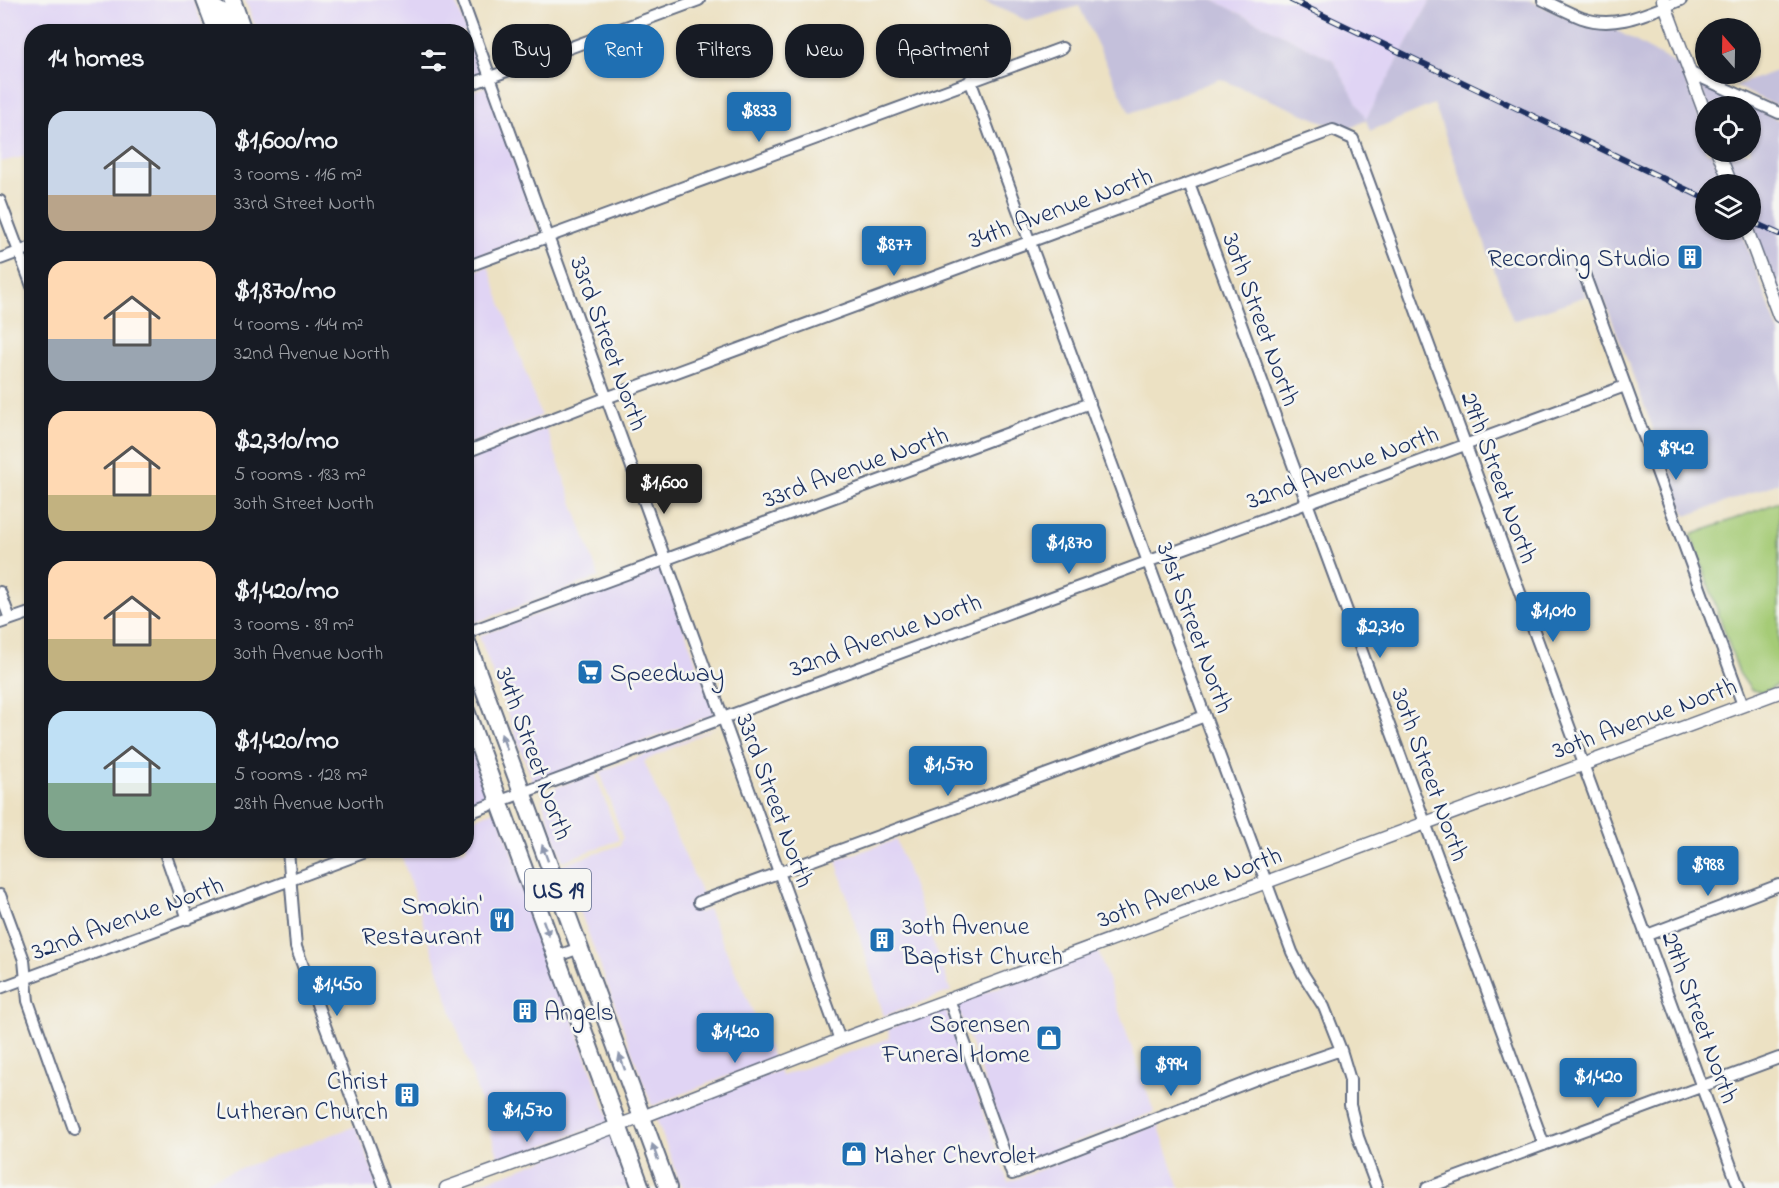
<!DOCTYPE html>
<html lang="en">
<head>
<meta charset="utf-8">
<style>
  body { margin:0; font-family:"Indie Flower",sans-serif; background:#20242c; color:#f1f3f6; height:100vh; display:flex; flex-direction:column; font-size:22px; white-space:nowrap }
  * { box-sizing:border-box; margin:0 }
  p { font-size:20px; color:#9ea1a6 }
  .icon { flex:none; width:33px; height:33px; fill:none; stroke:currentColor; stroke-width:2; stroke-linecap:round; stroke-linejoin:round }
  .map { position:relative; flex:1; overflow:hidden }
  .panel { position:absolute; left:24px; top:24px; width:450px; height:834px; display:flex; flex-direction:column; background:#171b24; border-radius:24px; box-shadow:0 2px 4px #0004 }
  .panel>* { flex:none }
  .guide { position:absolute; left:492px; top:24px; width:570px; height:54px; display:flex; gap:12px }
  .needle { width:39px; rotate:340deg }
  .buttons { position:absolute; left:1695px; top:18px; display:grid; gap:12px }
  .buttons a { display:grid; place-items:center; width:66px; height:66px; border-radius:50%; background:#171b24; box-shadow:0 2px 4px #0004; font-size:30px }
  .price { position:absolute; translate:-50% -51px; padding:0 14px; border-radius:6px; background:#1f6fb2; color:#fff; font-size:20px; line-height:39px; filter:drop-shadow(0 2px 3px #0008) }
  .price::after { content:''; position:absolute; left:50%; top:36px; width:18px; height:14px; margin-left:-9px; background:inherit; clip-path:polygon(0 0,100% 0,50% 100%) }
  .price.current { background:#222; color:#fff }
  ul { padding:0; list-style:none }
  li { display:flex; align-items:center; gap:18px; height:150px; padding:0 24px }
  li span { display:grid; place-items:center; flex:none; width:168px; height:120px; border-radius:18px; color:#555 }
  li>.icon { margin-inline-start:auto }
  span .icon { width:72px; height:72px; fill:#fffc; stroke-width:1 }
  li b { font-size:26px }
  h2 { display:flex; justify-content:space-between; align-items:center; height:72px; padding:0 24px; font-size:26px }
  .pill { padding:0 21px; border-radius:24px; background:#171b24; box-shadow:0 2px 4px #0004; font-size:21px; line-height:54px }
  .pill.current { background:#1f6fb2; color:#fff }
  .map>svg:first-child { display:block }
  .built { fill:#e0d4f4 }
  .industrial { fill:#c4c0db }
  .green { fill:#a5cb76; stroke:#607d6a; stroke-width:1.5 }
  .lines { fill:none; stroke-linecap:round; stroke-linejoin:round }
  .minor-casing { stroke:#646d81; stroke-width:14 }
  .tertiary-casing { stroke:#646d81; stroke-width:15 }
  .trunk-casing { stroke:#646d81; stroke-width:20 }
  .minor { stroke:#fff; stroke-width:10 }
  .tertiary { stroke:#fff; stroke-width:12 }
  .trunk { stroke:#fff; stroke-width:16 }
  .rail-casing { stroke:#1b2f5e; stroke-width:6 }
  .rail { stroke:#f6f6f2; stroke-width:4; stroke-dasharray:11; stroke-linecap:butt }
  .oneway { fill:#8d97ae }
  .labels { text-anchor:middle; stroke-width:5; stroke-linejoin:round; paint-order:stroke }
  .shield { fill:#f6f6f2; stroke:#5d6b8a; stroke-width:1.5 }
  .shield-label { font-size:24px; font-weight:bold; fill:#1b2f5e }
  .street-label { font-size:26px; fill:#1b2f5e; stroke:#f6f6f2 }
  .poi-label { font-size:26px; fill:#1b2f5e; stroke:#f6f6f2; text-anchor:end }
</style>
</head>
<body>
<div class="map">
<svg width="1779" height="1188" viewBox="0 0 1779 1188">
  <rect width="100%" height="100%" fill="#f6f6f2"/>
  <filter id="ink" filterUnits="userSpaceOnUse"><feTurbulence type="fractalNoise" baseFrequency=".0167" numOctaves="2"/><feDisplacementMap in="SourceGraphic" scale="12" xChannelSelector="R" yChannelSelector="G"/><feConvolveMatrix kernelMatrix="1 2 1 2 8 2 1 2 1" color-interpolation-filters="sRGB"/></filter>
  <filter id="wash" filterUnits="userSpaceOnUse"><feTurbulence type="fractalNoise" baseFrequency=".008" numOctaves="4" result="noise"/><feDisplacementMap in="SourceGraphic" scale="24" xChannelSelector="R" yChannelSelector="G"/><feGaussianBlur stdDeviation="1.35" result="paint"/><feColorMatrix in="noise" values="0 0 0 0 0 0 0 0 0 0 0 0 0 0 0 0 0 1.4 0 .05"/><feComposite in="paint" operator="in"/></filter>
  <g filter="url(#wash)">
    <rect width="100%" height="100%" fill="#ece1c3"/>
    <path class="built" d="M0 0H193L205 31 32 32 31 155 0 162Z
      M245 0H455L482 73 467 79 466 32 257 31Z
      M1213 0H1431L1366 120 1333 60Z
      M487 86 540 233 467 260V93Z
      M488 266 541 416 467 445V274Z
      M546 428 599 577 474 623 467 602V459Z
      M662 568 715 714 533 783 479 636Z
      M719 726 644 761 703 897 694 901 699 913 708 909 773 1058 652 1106 563 865 620 845 623 838 600 772Z
      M466 728 492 798 467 807H466Z
      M595 773 619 840 563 861 542 800 548 792 557 787Z
      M497 810 610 1121 500 1162 400 851 466 850 467 821Z
      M896 840 951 991 884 1016 836 860Z
      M1098 951 1154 1112 1015 1165 956 1003Z
      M945 1007 1008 1182 1158 1124 1180 1188H682L656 1118 779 1070 781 1076 890 1038 888 1029Z
      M356 1126 379 1188H201L199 1183Z
      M615 1133 635 1188H465L511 1172Z"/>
    <path class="industrial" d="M981 0H1213L1333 60 1366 119 1431 0H1529L1580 24 1600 29H1614L1681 67 1682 76 1685 77 1705 133 1706 152H1712L1724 184H1706V230H1741L1779 333V483L1686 516 1601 291 1597 292 1585 260 1574 264 1586 296 1513 321 1434 104 1370 131 1366 120 1347 130 1337 125 1336 122 1328 124 1220 79 1130 113 1079 6 1028 21Z
      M1779 70V107L1734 86Z
      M1700 84 1749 106H1708Z
      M1751 107 1779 120V299L1751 222 1750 184H1737L1725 152H1750Z"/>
    <path class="green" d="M1779 502V685L1762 692 1751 690 1739 673 1691 535Z"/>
  </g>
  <g filter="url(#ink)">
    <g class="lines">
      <g class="minor-casing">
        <path id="minor" d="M462 0 840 1040
          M1543 0C1556 6 1569 13 1582 18 1617 30 1649 12 1681 0
          M1689 72 1779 113
          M970 80 1292 952 1303 974 1324 1007 1341 1050 1350 1080V1105L1358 1137 1377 1188
          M466 86 699 0
          M1189 183 1544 1145
          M0 201 32 286
          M0 259 32 247
          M466 267 1062 48
          M1582 268 1743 705
          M466 452 606 398 1333 130 1353 139 1739 1188
          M0 592 10 619
          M0 623 32 612
          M466 633 1090 403
          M466 814 723 718 1625 386
          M164 850 188 919
          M288 850 296 947 385 1188
          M0 895 24 960 28 1001 73 1128
          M699 902 1205 716
          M1647 935 1779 885
          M557 956 580 948
          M0 988 371 850
          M949 999 1012 1174 1259 1078 1341 1050
          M1427 1188 1779 1058"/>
      </g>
      <g class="tertiary-casing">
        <path id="tertiary" d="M1663 0 1706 116
          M1718 152 1731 184
          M1747 230 1779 316
          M446 1188 642 1117 840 1040 1779 692"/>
      </g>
      <g class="trunk-casing">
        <path id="trunk" d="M205 0 217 32
          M232 0 242 28
          M206 3 227 16 235 32
          M466 640 668 1188
          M466 711 641 1188"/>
      </g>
      <use href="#minor" class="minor"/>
      <use href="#tertiary" class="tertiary"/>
      <use href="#trunk" class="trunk"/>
      <g class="rail-casing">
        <path id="rail" d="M1291 0 1706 199
          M1750 221 1779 234"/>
      </g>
      <use href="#rail" class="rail"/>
    </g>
    <defs><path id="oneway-solid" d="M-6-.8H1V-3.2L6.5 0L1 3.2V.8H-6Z" transform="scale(1.5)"/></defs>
    <g class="oneway">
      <use href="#oneway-solid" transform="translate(504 742) rotate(-110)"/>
      <use href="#oneway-solid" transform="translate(545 853) rotate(-110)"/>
      <use href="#oneway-solid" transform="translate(546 928) rotate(70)"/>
      <use href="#oneway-solid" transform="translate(622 1062) rotate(-110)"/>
      <use href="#oneway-solid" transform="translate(655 1152) rotate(-110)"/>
    </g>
  </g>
  <defs>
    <g id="building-square" transform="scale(1.35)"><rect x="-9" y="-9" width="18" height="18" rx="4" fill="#1f6fb2" stroke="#f6f6f2"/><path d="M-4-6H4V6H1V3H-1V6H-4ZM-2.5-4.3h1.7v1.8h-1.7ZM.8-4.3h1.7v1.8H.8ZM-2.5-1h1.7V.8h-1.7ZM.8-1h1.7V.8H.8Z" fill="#fff"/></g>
    <g id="supermarket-square" transform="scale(1.35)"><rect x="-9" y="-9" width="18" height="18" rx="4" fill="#1f6fb2" stroke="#f6f6f2"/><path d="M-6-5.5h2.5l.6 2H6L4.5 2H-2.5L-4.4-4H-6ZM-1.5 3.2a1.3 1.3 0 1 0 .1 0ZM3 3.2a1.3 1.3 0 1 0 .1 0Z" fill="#fff"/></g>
    <g id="restaurant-square" transform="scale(1.35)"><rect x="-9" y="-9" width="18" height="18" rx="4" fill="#1f6fb2" stroke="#f6f6f2"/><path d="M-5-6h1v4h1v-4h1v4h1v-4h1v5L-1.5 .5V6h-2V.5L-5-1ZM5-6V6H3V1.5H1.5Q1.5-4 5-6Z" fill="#fff"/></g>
    <g id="shop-square" transform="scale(1.35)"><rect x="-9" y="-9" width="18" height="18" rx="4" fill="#1f6fb2" stroke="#f6f6f2"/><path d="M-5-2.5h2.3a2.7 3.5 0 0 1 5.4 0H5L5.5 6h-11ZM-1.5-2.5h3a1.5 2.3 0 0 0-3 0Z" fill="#fff"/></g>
  </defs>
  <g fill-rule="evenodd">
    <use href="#building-square" x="1690" y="257"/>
    <use href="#supermarket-square" x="590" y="672"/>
    <use href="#restaurant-square" x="502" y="920"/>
    <use href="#building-square" x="882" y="940"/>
    <use href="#building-square" x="525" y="1011"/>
    <use href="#shop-square" x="1049" y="1038"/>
    <use href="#building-square" x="407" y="1095"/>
    <use href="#shop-square" x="854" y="1154"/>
  </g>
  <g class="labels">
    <rect class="shield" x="525" y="869" width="66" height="42" rx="4.5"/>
    <g class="shield-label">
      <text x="558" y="898">US 19</text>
    </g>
    <g class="street-label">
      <text transform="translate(1060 207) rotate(-20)" y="9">34th Avenue North</text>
      <text transform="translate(1262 319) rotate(70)" y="9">30th Street North</text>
      <text transform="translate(610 343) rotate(70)" y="9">33rd Street North</text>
      <text transform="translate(855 466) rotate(-20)" y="9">33rd Avenue North</text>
      <text transform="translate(1342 466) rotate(-20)" y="9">32nd Avenue North</text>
      <text transform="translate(1500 477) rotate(70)" y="9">29th Street North</text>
      <text transform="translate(1196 627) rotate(70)" y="9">31st Street North</text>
      <text transform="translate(885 634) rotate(-20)" y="9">32nd Avenue North</text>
      <text transform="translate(1644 717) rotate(-20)" y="9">30th Avenue North</text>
      <text transform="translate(535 753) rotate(70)" y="9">34th Street North</text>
      <text transform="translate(1431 774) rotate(70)" y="9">30th Street North</text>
      <text transform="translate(776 800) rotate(70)" y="9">33rd Street North</text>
      <text transform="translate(1189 886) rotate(-20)" y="9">30th Avenue North</text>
      <text transform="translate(127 917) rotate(-20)" y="9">32nd Avenue North</text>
      <text transform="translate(1701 1017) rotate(70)" y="9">29th Street North</text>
    </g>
    <g class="poi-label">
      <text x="1670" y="266">Recording Studio</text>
      <text x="610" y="681" text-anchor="start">Speedway</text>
      <text x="482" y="914">Smokin'<tspan x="482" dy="30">Restaurant</tspan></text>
      <text x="902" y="934" text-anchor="start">30th Avenue<tspan x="902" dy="30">Baptist Church</tspan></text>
      <text x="544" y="1020" text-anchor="start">Angels</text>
      <text x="1030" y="1032">Sorensen<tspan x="1030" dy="30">Funeral Home</tspan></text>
      <text x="388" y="1089">Christ<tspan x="388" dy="30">Lutheran Church</tspan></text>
      <text x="874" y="1163" text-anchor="start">Maher Chevrolet</text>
    </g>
  </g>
</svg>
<div class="buttons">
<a><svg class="needle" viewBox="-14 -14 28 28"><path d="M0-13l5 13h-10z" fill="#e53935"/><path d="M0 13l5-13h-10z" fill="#9ea1a6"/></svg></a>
<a><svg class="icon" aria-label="locate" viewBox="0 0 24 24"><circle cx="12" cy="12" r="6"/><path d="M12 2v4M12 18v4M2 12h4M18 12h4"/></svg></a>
<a><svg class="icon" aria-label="layers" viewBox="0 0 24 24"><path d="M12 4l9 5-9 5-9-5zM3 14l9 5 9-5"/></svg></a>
</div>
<b class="price" style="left:759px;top:143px">$833</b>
<b class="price" style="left:894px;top:277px">$877</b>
<b class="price" style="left:1676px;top:481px">$942</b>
<b class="price current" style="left:664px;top:515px">$1,600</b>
<b class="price" style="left:1069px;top:575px">$1,870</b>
<b class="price" style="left:1553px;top:643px">$1,010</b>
<b class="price" style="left:1380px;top:659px">$2,310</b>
<b class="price" style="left:948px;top:797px">$1,570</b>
<b class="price" style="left:1708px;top:897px">$988</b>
<b class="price" style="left:337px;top:1017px">$1,450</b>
<b class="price" style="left:735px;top:1064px">$1,420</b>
<b class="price" style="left:1171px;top:1097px">$994</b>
<b class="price" style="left:1598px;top:1109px">$1,420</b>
<b class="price" style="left:527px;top:1143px">$1,570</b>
<div class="guide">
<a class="pill">Buy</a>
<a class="pill current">Rent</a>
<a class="pill">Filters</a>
<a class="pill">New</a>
<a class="pill">Apartment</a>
</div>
<section class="panel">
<h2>14 homes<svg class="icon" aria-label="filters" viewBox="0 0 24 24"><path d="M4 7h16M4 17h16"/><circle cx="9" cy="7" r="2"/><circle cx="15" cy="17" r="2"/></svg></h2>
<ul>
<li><span style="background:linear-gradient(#c9d6e8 70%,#b9a48a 0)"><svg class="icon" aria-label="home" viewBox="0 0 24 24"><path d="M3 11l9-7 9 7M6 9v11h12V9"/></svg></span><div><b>$1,600/mo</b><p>3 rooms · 116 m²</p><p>33rd Street North</p></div></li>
<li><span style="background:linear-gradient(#ffd9b3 65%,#9aa5b1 0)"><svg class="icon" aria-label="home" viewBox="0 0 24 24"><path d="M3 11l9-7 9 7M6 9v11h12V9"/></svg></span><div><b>$1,870/mo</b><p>4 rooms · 144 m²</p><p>32nd Avenue North</p></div></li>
<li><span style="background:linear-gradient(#ffd9b3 70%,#c2b280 0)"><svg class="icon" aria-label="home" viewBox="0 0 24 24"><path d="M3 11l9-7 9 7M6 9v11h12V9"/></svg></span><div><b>$2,310/mo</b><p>5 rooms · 183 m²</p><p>30th Street North</p></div></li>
<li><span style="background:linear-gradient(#ffd9b3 65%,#c2b280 0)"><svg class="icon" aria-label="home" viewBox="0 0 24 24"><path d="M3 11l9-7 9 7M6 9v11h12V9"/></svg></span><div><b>$1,420/mo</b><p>3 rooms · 89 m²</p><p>30th Avenue North</p></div></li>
<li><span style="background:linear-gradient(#bfe0f5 60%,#7fa58c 0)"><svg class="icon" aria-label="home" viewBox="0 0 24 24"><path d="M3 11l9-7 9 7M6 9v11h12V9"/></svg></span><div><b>$1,420/mo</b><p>5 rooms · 128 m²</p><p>28th Avenue North</p></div></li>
</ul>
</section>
</div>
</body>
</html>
